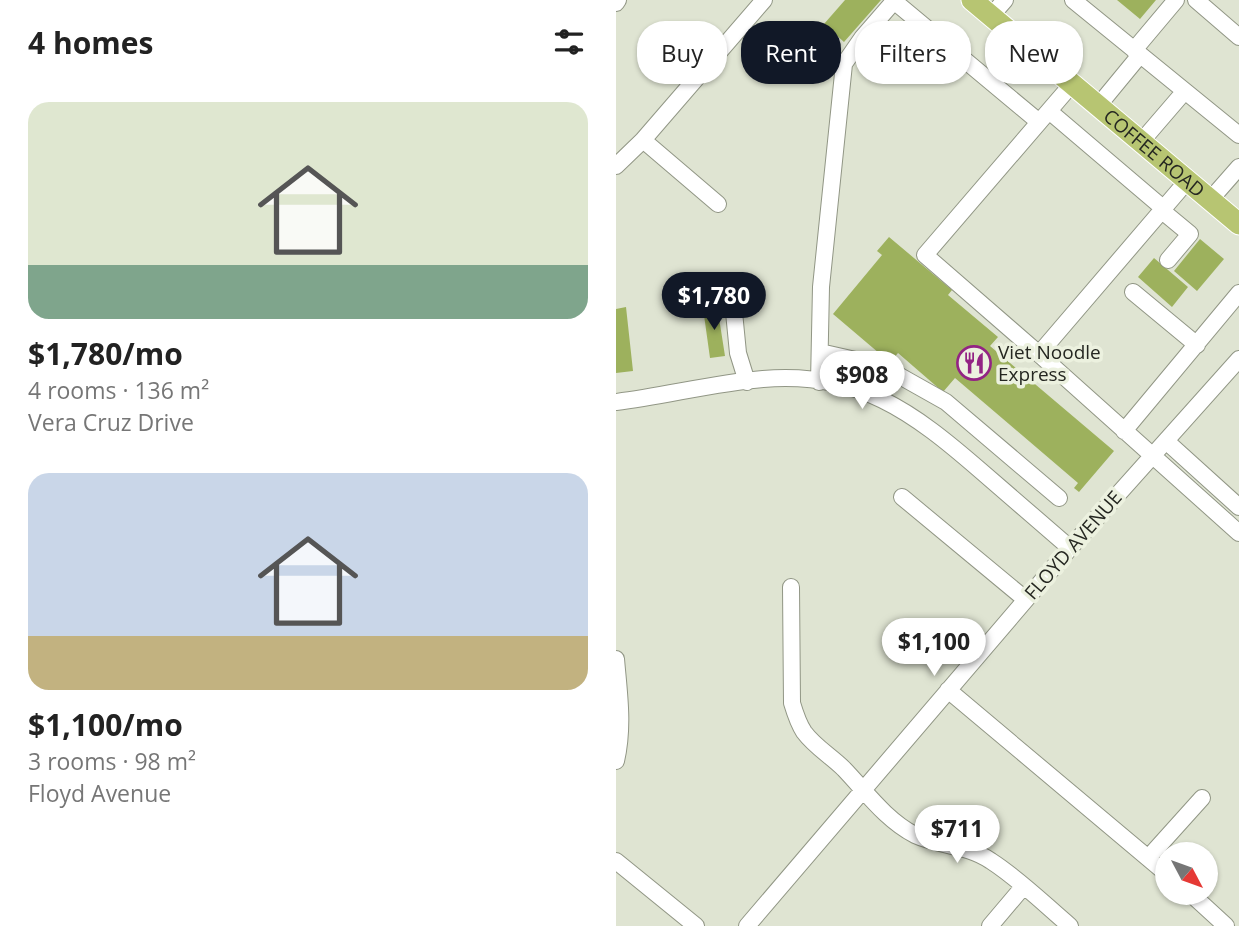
<!DOCTYPE html>
<html lang="en">
<head>
<meta charset="utf-8">
<style>
  body { margin:0; font-family:"Open Sans",sans-serif; background:#f2f2f2; color:#222; height:100vh; display:flex; flex-direction:column; font-size:26px; white-space:nowrap }
  * { box-sizing:border-box; margin:0 }
  p { font-size:23px; color:#767676 }
  .icon { flex:none; width:38px; height:38px; fill:none; stroke:currentColor; stroke-width:2; stroke-linecap:round; stroke-linejoin:round }
  .map { position:relative; flex:1; overflow:hidden }
  .details { display:flex; flex-direction:column; background:#fff; width:616px }
  .details>* { flex:none }
  .guide { position:absolute; left:21px; top:21px; width:497px; height:63px; display:flex; gap:14px }
  .needle { width:46px; rotate:131deg }
  .controls { position:absolute; left:539px; top:842px; display:grid; gap:14px }
  .controls a { display:grid; place-items:center; width:63px; height:63px; border-radius:50%; background:#fff; box-shadow:0 2px 5px #0004; font-size:35px }
  .price { position:absolute; translate:-50% -60px; padding:0 16px; border-radius:24px; background:#fff; color:#222; font-size:23px; line-height:46px; filter:drop-shadow(0 2px 4px #0008) }
  .price::after { content:''; position:absolute; left:50%; top:42px; width:21px; height:16px; margin-left:-10px; background:inherit; clip-path:polygon(0 0,100% 0,50% 100%) }
  .price.current { background:#111827; color:#fff }
  ul { padding:0; list-style:none }
  li { display:grid; align-content:center; gap:14px; height:371px; padding:0 28px }
  li span { display:grid; place-items:center; height:217px; border-radius:21px; color:#555 }
  li>.icon { margin-inline-start:auto }
  span .icon { width:126px; height:126px; fill:#fffc; stroke-width:1 }
  li b { font-size:30px }
  h2 { display:flex; justify-content:space-between; align-items:center; height:84px; padding:0 28px; font-size:30px }
  .pill { padding:0 24px; border-radius:28px; background:#fff; box-shadow:0 2px 5px #0004; font-size:24px; line-height:63px }
  .pill.current { background:#111827; color:#fff }
  main { display:flex; flex:1; min-height:0 }
  .map>svg:first-child { display:block }
  .building { fill:#9db15d }
  .lines { fill:none; stroke-linecap:round; stroke-linejoin:round }
  .minor-casing { stroke:#919685; stroke-width:18 }
  .major-casing { stroke:#fff; stroke-width:23 }
  .minor { stroke:#fff; stroke-width:16 }
  .major { stroke:#b7c572; stroke-width:21 }
  .labels { text-anchor:middle; stroke-width:7; stroke-linejoin:round; paint-order:stroke }
  .street-label { font-size:19px; fill:#252721; stroke:#ecf1df }
  .poi-label { font-size:19px; fill:#252721; stroke:#ecf1df; text-anchor:start }
</style>
</head>
<body>
<main>
<section class="details">
<h2>4 homes<svg class="icon" aria-label="filters" viewBox="0 0 24 24"><path d="M4 7h16M4 17h16"/><circle cx="9" cy="7" r="2"/><circle cx="15" cy="17" r="2"/></svg></h2>
<ul>
<li><span style="background:linear-gradient(#dfe7d0 75%,#7fa58c 0)"><svg class="icon" aria-label="home" viewBox="0 0 24 24"><path d="M3 11l9-7 9 7M6 9v11h12V9"/></svg></span><div><b>$1,780/mo</b><p>4 rooms · 136 m²</p><p>Vera Cruz Drive</p></div></li>
<li><span style="background:linear-gradient(#c9d6e8 75%,#c2b280 0)"><svg class="icon" aria-label="home" viewBox="0 0 24 24"><path d="M3 11l9-7 9 7M6 9v11h12V9"/></svg></span><div><b>$1,100/mo</b><p>3 rooms · 98 m²</p><p>Floyd Avenue</p></div></li>
</ul>
</section>
<div class="map">
<svg width="623" height="926" viewBox="0 0 623 926">
  <rect width="100%" height="100%" fill="#dfe4d2"/>
  <path class="building" d="M229 0H265L228 42 208 24Z
    M501 0H540L524 19Z
    M273 237 336 290 332 295 382 337 374 346 498 451 463 492 458 488 462 483 339 378 327 392 282 353 271 366 267 362 270 359 217 314 266 255 261 251Z
    M584 239 608 259 581 291 558 271Z
    M538 258 572 287 556 307 522 277Z
    M101 305 109 356 94 358 87 308Z
    M10 307 17 371 0 373V309Z"/>
  <g class="lines">
    <g class="minor-casing">
      <path id="minor" d="M457 0 623 135
        M580 0 623 37
        M278 1 423 122
        M0 3 2 0
        M375 16 389 0
        M518 50 560 0
        M456 84 309 255 423 354 623 533
        M482 106 524 55
        M433 111 547 208
        M27 140 102 204
        M525 142 568 92
        M0 166 27 140 148 0
        M594 200 623 167
        M545 210 574 234 552 260
        M517 292 581 345
        M117 302 122 353 131 382
        M204 352 266 366 330 402 443 498
        M423 354 571 181
        M203 382 205 287 228 64 246 38 279 0
        M0 402C49 396 98 383 147 379 243 371 297 412 365 471 395 497 424 522 454 548
        M508 431 623 293
        M550 441 623 507
        M286 497 409 599
        M175 587 176 703C179 713 182 723 188 732 199 747 215 756 228 769 250 792 270 820 299 835 323 846 352 845 375 861 403 879 428 904 454 926
        M0 659C3 694 8 726 0 761
        M332 690 551 874
        M532 858 586 798
        M0 861 80 926
        M573 892 610 926
        M131 926 454 548 623 359
        M374 926 407 887"/>
    </g>
    <g class="major-casing">
      <g id="major">
        <path id="s1" d="M356 0 623 224"/>
      </g>
    </g>
    <use href="#minor" class="minor"/>
    <use href="#major" class="major"/>
  </g>
  <defs>
    <g id="restaurant-ring" transform="scale(1.75)"><circle r="9.5" fill="#ecf1df" stroke="#932384" stroke-width="1.5"/><path d="M-5-6h1v4h1v-4h1v4h1v-4h1v5L-1.5 .5V6h-2V.5L-5-1ZM5-6V6H3V1.5H1.5Q1.5-4 5-6Z" fill="#932384"/></g>
  </defs>
  <g fill-rule="evenodd">
    <use href="#restaurant-ring" x="358" y="363"/>
  </g>
  <g class="labels">
    <g class="street-label">
      <text dy="7" stroke="none"><textPath href="#s1" startOffset="238">COFFEE ROAD</textPath></text>
      <text transform="translate(457 545) rotate(-49)" y="7">FLOYD AVENUE</text>
    </g>
    <g class="poi-label">
      <text x="382" y="359">Viet Noodle<tspan x="382" dy="22">Express</tspan></text>
    </g>
  </g>
</svg>
<div class="controls">
<a><svg class="needle" viewBox="-14 -14 28 28"><path d="M0-13l5 13h-10z" fill="#e53935"/><path d="M0 13l5-13h-10z" fill="#767676"/></svg></a>
</div>
<b class="price current" style="left:98px;top:332px">$1,780</b>
<b class="price" style="left:246px;top:411px">$908</b>
<b class="price" style="left:318px;top:678px">$1,100</b>
<b class="price" style="left:341px;top:865px">$711</b>
<div class="guide">
<a class="pill">Buy</a>
<a class="pill current">Rent</a>
<a class="pill">Filters</a>
<a class="pill">New</a>
</div>
</div>
</main>
</body>
</html>
